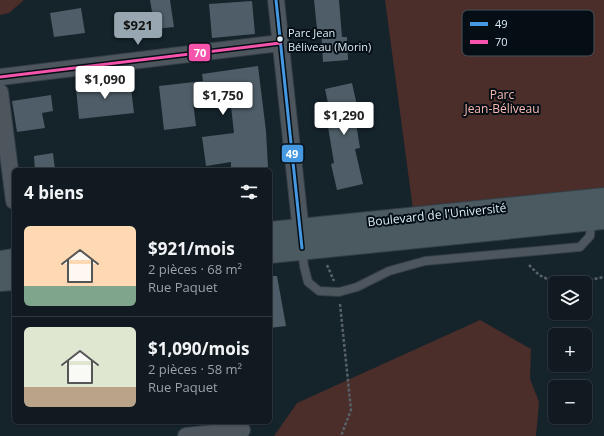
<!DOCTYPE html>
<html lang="fr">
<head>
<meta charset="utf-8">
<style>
  body { margin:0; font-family:"Open Sans",sans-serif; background:#1e272d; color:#f1f3f6; height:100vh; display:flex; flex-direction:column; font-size:15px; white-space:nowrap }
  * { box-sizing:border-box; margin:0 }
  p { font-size:13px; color:#9ca1a5 }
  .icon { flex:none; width:22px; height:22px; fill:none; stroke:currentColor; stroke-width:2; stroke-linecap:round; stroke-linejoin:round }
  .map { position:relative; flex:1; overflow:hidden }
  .drawer { position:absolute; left:12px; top:168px; width:260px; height:256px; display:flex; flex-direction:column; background:#101a20; border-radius:6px; box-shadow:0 1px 3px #0004,0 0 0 1px #30383e }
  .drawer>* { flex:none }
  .buttons { position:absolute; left:548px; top:276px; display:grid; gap:8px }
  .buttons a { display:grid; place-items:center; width:44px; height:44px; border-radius:6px; background:#101a20; box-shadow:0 1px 3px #0004,0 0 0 1px #30383e; font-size:20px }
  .price { position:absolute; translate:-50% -34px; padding:0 9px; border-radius:4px; background:#fff; color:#222; font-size:13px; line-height:26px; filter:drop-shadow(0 1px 2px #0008) }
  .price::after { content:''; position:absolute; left:50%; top:24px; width:12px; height:9px; margin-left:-6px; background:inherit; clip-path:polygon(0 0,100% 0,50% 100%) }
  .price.active { background:#97a6b0; color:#111 }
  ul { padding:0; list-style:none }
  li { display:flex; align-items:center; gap:12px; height:100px; padding:0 12px }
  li+li { border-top:1px solid #30383e }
  li span { display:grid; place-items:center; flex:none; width:112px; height:80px; border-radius:6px; color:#555 }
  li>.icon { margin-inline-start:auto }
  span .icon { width:48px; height:48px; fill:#fffc; stroke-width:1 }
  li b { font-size:17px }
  h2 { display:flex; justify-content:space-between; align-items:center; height:48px; padding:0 12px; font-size:17px }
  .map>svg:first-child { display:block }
  .green { fill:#4b2d2a }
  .building { fill:#4e5d67 }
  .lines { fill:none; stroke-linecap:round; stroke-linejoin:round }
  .service-casing { stroke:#333d45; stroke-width:10 }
  .minor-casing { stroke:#333d45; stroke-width:18 }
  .primary-casing { stroke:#333d45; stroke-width:24 }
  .path { stroke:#586167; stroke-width:2.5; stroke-dasharray:3 2; stroke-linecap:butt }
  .service { stroke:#4d565d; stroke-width:8 }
  .minor { stroke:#4d565d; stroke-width:16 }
  .primary { stroke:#4b5961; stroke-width:22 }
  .bus-1-casing { stroke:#040e14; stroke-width:6 }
  .bus-2-casing { stroke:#040e14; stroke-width:6 }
  .bus-1 { stroke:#4699e1; stroke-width:3 }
  .bus-2 { stroke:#f653ac; stroke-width:3 }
  .bus-dot { fill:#ddecf7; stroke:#040e14; stroke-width:1.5 }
  .labels { text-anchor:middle; stroke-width:4; stroke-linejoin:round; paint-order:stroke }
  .bus-label { font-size:11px; fill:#ddecf7; stroke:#040e14; text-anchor:start }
  .park-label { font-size:12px; fill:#fbb9b0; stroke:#040e14 }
  .street-label { font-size:12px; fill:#ddecf7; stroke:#040e14 }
  .key { fill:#040e14; stroke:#455158; stroke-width:1 }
  .key-label { font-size:11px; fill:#ddecf7 }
  .line-badge { stroke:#040e14; stroke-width:1.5 }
  .badge-label { font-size:11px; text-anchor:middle; font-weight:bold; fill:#fff }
</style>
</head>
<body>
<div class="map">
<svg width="604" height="436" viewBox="0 0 604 436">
  <rect width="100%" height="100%" fill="#15232b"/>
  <path class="green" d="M0 0H24L9 13 0 15Z
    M385 0H604V199L414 217Z
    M480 320 531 349 530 379 539 402 536 436H274L297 403Z"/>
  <path class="building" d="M150 0H170L174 27 155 29Z
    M314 0H339L342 37H347L348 60 323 62 321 29H317Z
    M252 1 255 34 212 38 209 4Z
    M81 8 85 33 54 37 50 13Z
    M258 66 266 131 268 167 231 170V162L206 166 202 137 234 133 230 97 193 102 196 126 164 130 159 86 203 81 202 74Z
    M130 80 134 113 79 119 76 88 109 84V83Z
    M352 83 358 110 354 111 360 148 355 149 363 184 337 190 331 164 334 163 328 127H333L325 89Z
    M51 95 53 111 42 113 45 128 17 132 12 101Z
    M53 153 55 170H35L34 156Z
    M270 276H277L286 326 270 328Z"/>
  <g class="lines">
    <g class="service-casing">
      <path id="service" d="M302 249 304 266 308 282 319 291 339 292 357 287 389 271 425 261 580 247 590 236 591 221"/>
    </g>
    <g class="minor-casing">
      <path id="minor" d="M276 0 302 241
        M0 77 280 43
        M0 92 14 201
        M186 436 242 430"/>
    </g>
    <g class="primary-casing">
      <path id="primary" d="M270 233 604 199
        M270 252 604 218
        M0 262 14 260
        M0 280 14 279"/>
    </g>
    <path class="path" d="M327 265 334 281
      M529 265 539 275 556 283
      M575 283 604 277
      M340 304 351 410 341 436"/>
    <use href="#service" class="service"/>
    <use href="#minor" class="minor"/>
    <use href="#primary" class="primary"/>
    <g class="bus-1-casing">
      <path id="bus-1" d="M276 0 302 248"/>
    </g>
    <g class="bus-2-casing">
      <path id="bus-2" d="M0 77 280 43"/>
    </g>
    <use href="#bus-1" class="bus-1"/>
    <use href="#bus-2" class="bus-2"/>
  </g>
  <circle class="bus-dot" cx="280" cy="39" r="3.5"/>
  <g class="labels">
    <g class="bus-label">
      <text x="288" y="37">Parc Jean<tspan x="288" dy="14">Béliveau (Morin)</tspan></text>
    </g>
    <g class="park-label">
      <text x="502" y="99">Parc<tspan x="502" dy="14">Jean-Béliveau</tspan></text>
    </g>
    <g class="street-label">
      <text transform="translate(437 215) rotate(-6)" y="4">Boulevard de l'Université</text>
    </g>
  </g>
  <rect x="462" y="10" width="132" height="46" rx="6" class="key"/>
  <rect x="470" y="22" width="18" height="4" fill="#4699e1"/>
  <rect x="470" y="40" width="18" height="4" fill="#f653ac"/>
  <g class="key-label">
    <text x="495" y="28">49</text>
    <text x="495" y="46">70</text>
  </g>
  <g class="line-badge">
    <rect x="188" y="43" width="23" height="19" rx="4" fill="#f653ac"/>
    <rect x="281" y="144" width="23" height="19" rx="4" fill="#4699e1"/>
  </g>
  <g class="badge-label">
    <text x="200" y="57">70</text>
    <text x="292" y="158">49</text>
  </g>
</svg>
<div class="buttons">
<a><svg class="icon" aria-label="layers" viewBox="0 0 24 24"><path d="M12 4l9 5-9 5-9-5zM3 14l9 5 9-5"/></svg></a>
<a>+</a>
<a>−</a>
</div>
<b class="price active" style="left:138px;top:46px">$921</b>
<b class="price" style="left:105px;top:100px">$1,090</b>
<b class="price" style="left:223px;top:116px">$1,750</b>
<b class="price" style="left:344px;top:136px">$1,290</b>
<section class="drawer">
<h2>4 biens<svg class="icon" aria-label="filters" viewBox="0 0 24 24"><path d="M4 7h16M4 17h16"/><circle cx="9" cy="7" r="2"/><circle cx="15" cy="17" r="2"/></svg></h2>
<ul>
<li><span style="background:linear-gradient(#ffd9b3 75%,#7fa58c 0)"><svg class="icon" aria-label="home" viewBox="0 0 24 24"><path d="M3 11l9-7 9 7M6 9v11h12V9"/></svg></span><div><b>$921/mois</b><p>2 pièces · 68 m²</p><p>Rue Paquet</p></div></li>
<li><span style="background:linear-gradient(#dfe7d0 75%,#b9a48a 0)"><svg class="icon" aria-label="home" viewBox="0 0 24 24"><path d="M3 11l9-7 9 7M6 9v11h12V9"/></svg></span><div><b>$1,090/mois</b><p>2 pièces · 58 m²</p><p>Rue Paquet</p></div></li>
</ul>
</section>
</div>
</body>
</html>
